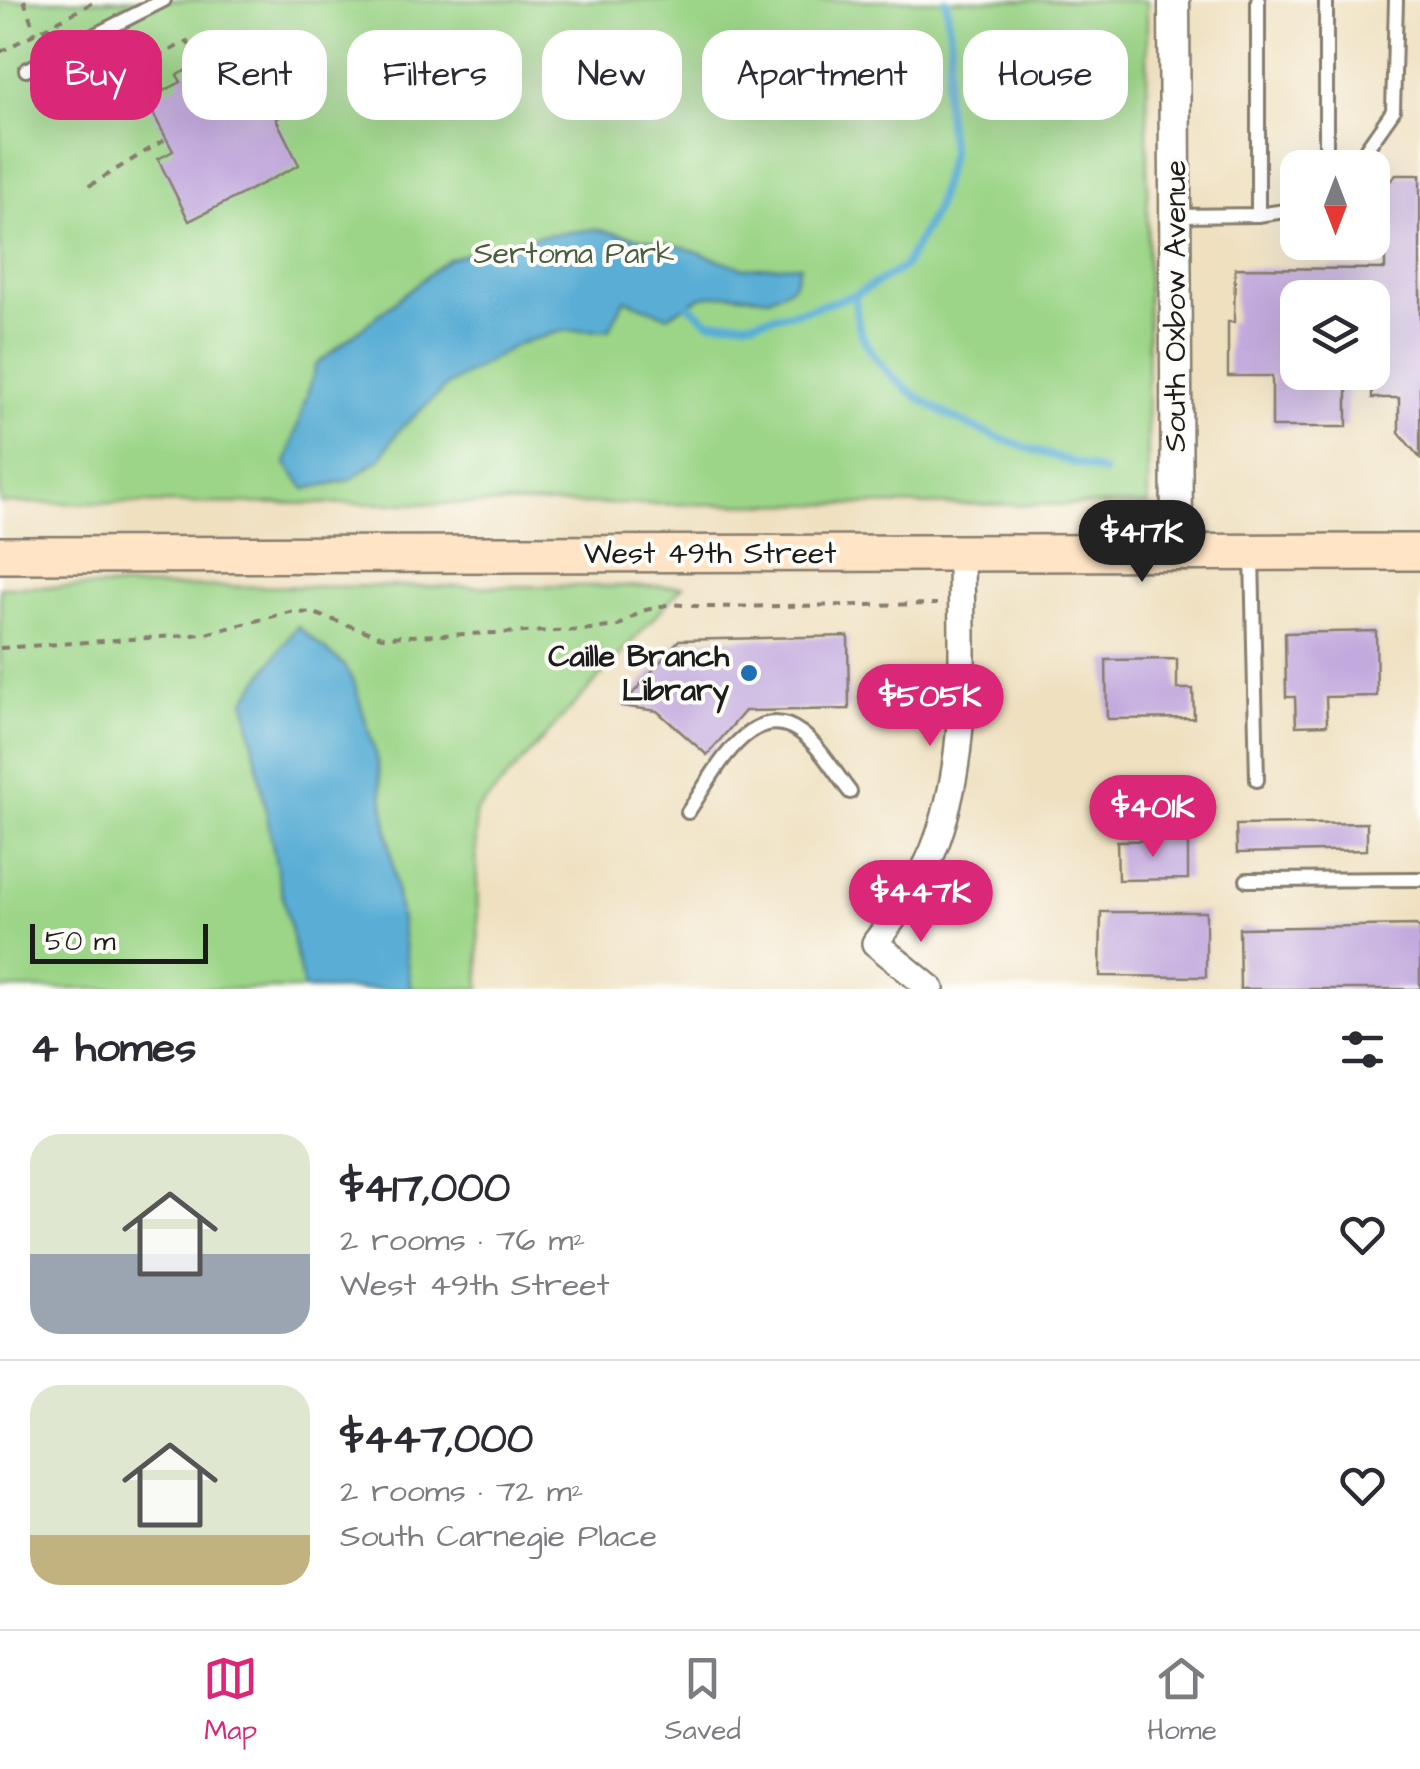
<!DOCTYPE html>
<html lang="en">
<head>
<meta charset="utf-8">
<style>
  body { margin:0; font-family:"Architects Daughter",sans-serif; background:#f2f2f3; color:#2b2b33; height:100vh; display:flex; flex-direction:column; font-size:38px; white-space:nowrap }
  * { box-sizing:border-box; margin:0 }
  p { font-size:32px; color:#7c7c81 }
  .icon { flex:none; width:55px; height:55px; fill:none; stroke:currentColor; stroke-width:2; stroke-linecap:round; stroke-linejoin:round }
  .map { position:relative; height:989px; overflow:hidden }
  .sheet { display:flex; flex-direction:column; background:#fff; flex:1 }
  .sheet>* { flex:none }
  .guide { position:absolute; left:30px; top:30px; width:1360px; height:90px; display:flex; gap:20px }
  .needle { width:65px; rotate:180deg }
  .tools { position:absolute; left:1280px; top:150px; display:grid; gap:20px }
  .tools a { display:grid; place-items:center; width:110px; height:110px; border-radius:20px; background:#fff; box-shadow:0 10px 40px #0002; font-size:50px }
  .scale { position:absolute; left:30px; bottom:25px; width:178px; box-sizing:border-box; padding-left:10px; border:5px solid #1c1c1c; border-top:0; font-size:28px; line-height:35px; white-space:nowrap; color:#1c1c1c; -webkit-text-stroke:8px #fdfcf7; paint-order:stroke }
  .price { position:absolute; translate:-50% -85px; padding:0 22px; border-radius:35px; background:#db2777; color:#fff; font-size:32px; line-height:65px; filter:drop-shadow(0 2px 5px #0008) }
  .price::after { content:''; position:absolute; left:50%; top:60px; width:30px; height:22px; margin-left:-15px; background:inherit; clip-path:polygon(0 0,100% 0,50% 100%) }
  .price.on { background:#222; color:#fff }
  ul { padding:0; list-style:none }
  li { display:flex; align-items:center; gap:30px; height:250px; padding:0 30px }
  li+li { border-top:2px solid #e1e1e2 }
  li span { display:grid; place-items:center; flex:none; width:280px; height:200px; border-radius:30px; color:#555 }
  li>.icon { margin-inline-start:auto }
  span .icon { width:120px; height:120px; fill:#fffc; stroke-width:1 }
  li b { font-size:42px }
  h2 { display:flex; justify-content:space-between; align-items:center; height:120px; padding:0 30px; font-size:42px }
  .pill { padding:0 35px; border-radius:30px; background:#fff; box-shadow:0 10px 40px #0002; font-size:35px; line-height:90px }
  .pill.on { background:#db2777; color:#fff }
  .tab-bar { display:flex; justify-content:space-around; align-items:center; height:140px; border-top:2px solid #e1e1e2; background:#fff; font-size:28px; color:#7c7c81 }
  .tab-bar a { display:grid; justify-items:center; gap:5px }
  .tab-bar .on { color:#db2777 }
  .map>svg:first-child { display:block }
  .green { fill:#9cd588; stroke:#5c7852; stroke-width:2.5 }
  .water { fill:#5aaed5; stroke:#3b6578; stroke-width:2.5 }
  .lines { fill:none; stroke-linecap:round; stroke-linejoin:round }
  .stream { stroke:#5aaed5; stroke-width:8 }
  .building { fill:#c3aade; fill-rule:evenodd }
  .service-casing { stroke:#867e6e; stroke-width:18 }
  .minor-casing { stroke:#867e6e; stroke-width:30 }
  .tertiary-casing { stroke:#867e6e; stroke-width:35 }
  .secondary-casing { stroke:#867e6e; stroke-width:40 }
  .path { stroke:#867e6e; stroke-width:4; stroke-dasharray:8 8; stroke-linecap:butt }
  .service { stroke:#fff; stroke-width:12 }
  .minor { stroke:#fff; stroke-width:25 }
  .tertiary { stroke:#fff; stroke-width:30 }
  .secondary { stroke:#ffe4c6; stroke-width:35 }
  .poi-dot { fill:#1f6fb2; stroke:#fdfcf7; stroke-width:4 }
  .labels { text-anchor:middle; stroke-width:8; stroke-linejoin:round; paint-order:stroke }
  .park-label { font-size:30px; fill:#495d42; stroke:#fdfcf7 }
  .street-label { font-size:30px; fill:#1c1c1c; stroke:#fdfcf7 }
  .poi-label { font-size:30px; font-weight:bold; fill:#1c1c1c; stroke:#fdfcf7; text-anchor:end }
</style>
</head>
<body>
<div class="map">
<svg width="1420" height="989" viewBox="0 0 1420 989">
  <rect width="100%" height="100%" fill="#fdfcf7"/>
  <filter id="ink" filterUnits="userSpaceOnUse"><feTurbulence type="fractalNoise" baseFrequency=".01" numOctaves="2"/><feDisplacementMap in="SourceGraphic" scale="20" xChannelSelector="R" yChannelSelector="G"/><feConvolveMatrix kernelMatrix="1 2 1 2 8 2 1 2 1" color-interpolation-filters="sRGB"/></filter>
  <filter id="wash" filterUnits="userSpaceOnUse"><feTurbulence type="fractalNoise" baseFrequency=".0048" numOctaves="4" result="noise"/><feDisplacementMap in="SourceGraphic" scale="40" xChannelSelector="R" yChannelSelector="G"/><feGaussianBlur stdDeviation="2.25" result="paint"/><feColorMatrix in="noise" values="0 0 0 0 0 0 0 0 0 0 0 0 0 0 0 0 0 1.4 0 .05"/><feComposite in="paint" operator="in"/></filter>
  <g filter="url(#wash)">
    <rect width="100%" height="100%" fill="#efe0c0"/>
    <path class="green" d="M0 0H1147L1148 505 0 503Z
      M683 586 475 813 480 989H0V587Z"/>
    <path class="water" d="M595 229 683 247 743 268 800 265 794 285 769 298 732 294 702 297 667 316 625 299 609 330 562 331 518 344 448 385 398 431 381 458 350 480 305 489 286 464 316 365 448 259 525 238Z
      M297 626 344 665 355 685 377 759 411 989H304L279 880 245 700Z"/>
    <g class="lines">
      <path class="stream" d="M855 295C856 307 856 322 861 333 898 416 1024 447 1104 472
        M681 299 709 322 752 321 804 310 855 295 904 267 935 210 951 152 945 97 951 43 946 0"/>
    </g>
    <g id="blocks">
      <path class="building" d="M218 54 238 92 266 77 285 114 276 119 299 165 189 221 158 159 173 151 146 100 181 82 177 75Z
        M1396 175H1420V458L1399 433V398H1372V383H1347V427H1272V376H1228V322H1234L1235 268 1385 269V186ZM1298 298H1372V372H1298Z
        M1376 631 1377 696 1326 697 1327 725 1296 726 1295 697H1286L1285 633Z
        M848 636 849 709 745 711 707 755 657 711 622 706 679 640Z
        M1177 659V689H1193L1194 718 1107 719 1106 660Z
        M1367 823V850L1237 853 1236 825Z
        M1188 840V879L1118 880 1117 841Z
        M1101 912H1206V977L1100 976Z
        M1416 925 1420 929V989H1240L1239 928Z"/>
    </g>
  </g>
  <g filter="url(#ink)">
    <use href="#blocks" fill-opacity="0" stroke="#867e6e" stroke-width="2.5"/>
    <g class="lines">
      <g class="service-casing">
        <path id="service" d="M1326 0V168
          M26 70 164 0
          M1353 168 1393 111 1396 0
          M1258 215V0
          M1176 216 1258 215 1298 209
          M1252 555 1257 780
          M688 812C711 779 750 696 800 732 819 745 835 773 850 792
          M1247 880 1420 879"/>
      </g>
      <g class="minor-casing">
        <path id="minor" d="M931 989 875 943C897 914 919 884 933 851 971 756 961 652 961 552"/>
      </g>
      <g class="tertiary-casing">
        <path id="tertiary" d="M1174 0 1177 553"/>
      </g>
      <g class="secondary-casing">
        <path id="secondary" d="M0 555 1420 552"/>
      </g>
      <path class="path" d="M24 0 35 33
        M0 52 98 0
        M65 70 125 75 187 41 198 64
        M89 186 166 139
        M0 648 205 634 290 612 313 613 382 637 582 630 618 626 642 611 670 604 708 607 937 604"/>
      <use href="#service" class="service"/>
      <use href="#minor" class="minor"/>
      <use href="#tertiary" class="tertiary"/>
      <use href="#secondary" class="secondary"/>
    </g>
  </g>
  <circle class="poi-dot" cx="749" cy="673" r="10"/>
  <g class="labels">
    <g class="park-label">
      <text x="574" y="263">Sertoma Park</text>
    </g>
    <g class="street-label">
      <text transform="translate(1175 306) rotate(-90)" y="10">South Oxbow Avenue</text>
      <text x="710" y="563">West 49th Street</text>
    </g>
    <g class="poi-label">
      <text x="729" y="666">Caille Branch<tspan x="729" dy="34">Library</tspan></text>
    </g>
  </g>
</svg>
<div class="tools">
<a><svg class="needle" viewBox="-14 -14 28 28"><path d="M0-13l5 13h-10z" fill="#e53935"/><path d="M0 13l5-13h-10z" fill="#7c7c81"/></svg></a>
<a><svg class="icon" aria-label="layers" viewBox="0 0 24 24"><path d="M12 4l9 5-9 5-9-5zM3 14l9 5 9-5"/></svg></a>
</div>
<div class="scale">50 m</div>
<b class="price on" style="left:1142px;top:585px">$417K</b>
<b class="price" style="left:930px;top:749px">$505K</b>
<b class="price" style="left:1153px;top:860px">$401K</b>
<b class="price" style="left:921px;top:945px">$447K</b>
<div class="guide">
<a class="pill on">Buy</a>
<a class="pill">Rent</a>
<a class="pill">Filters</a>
<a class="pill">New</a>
<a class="pill">Apartment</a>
<a class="pill">House</a>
</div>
</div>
<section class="sheet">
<h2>4 homes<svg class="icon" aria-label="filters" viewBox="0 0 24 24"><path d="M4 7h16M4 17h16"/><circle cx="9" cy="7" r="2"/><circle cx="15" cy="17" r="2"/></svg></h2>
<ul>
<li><span style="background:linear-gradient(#dfe7d0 60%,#9aa5b1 0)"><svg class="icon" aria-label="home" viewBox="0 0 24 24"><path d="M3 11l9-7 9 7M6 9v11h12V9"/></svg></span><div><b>$417,000</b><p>2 rooms · 76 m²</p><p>West 49th Street</p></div><svg class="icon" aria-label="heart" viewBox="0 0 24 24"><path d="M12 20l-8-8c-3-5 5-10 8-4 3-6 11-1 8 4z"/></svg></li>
<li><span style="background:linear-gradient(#dfe7d0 75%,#c2b280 0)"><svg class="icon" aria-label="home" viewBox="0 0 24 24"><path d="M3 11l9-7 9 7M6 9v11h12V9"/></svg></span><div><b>$447,000</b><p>2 rooms · 72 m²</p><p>South Carnegie Place</p></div><svg class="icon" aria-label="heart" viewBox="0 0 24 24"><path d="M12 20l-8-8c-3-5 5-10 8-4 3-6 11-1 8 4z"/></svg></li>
</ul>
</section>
<nav class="tab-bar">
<a class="on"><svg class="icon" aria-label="map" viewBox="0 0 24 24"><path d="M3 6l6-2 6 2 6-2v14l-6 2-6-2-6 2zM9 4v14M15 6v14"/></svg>Map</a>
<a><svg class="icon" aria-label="saved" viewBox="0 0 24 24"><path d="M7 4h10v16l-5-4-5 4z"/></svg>Saved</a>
<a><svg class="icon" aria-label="home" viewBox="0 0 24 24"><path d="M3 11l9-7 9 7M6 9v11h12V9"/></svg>Home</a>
</nav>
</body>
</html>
